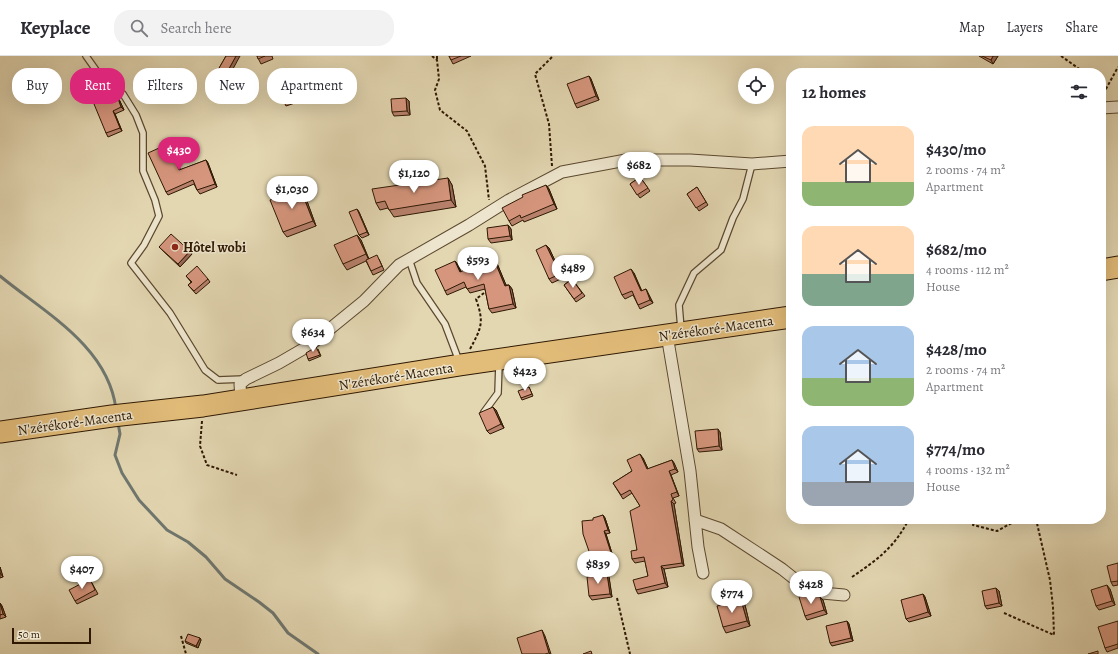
<!DOCTYPE html>
<html lang="en">
<head>
<meta charset="utf-8">
<style>
  body { margin:0; font-family:Alegreya,serif; background:#f2f2f3; color:#2b2b33; height:100vh; display:flex; flex-direction:column; font-size:15px; white-space:nowrap }
  * { box-sizing:border-box; margin:0 }
  p { font-size:13px; color:#7c7c81 }
  .icon { flex:none; width:22px; height:22px; fill:none; stroke:currentColor; stroke-width:2; stroke-linecap:round; stroke-linejoin:round }
  .map { position:relative; flex:1; overflow:hidden }
  .details { position:absolute; left:786px; top:12px; width:320px; height:456px; display:flex; flex-direction:column; background:#fff; border-radius:16px; box-shadow:0 4px 16px #0002 }
  .details>* { flex:none }
  .hud { position:absolute; left:12px; top:12px; width:380px; height:36px; display:flex; gap:8px }
  .tools { position:absolute; left:738px; top:12px; display:grid; gap:8px }
  .tools a { display:grid; place-items:center; width:36px; height:36px; border-radius:50%; background:#fff; box-shadow:0 4px 16px #0002; font-size:20px }
  .scale { position:absolute; left:12px; bottom:10px; width:79px; box-sizing:border-box; padding-left:4px; border:2px solid #2e1802; border-top:0; font-size:11px; line-height:14px; white-space:nowrap; color:#2e1802; -webkit-text-stroke:3px #ede5cd; paint-order:stroke }
  .price { position:absolute; translate:-50% -34px; padding:0 9px; border-radius:14px; background:#fff; color:#222; font-size:13px; line-height:26px; filter:drop-shadow(0 1px 2px #0008) }
  .price::after { content:''; position:absolute; left:50%; top:24px; width:12px; height:9px; margin-left:-6px; background:inherit; clip-path:polygon(0 0,100% 0,50% 100%) }
  .price.on { background:#db2777; color:#fff }
  ul { padding:0; list-style:none }
  li { display:flex; align-items:center; gap:12px; height:100px; padding:0 16px }
  li span { display:grid; place-items:center; flex:none; width:112px; height:80px; border-radius:12px; color:#555 }
  li>.icon { margin-inline-start:auto }
  span .icon { width:48px; height:48px; fill:#fffc; stroke-width:1 }
  li b { font-size:17px }
  h2 { display:flex; justify-content:space-between; align-items:center; height:48px; padding:0 16px; font-size:17px }
  .pill { padding:0 14px; border-radius:16px; background:#fff; box-shadow:0 4px 16px #0002; font-size:14px; line-height:36px }
  .pill.on { background:#db2777; color:#fff }
  header { display:flex; align-items:center; gap:24px; box-sizing:border-box; height:56px; padding:0 20px; background:#fff; border-bottom:1px solid #e1e1e2 }
  header strong { font-size:19px }
  nav { display:flex; gap:22px; margin-inline-start:auto; font-size:14px }
  .search { width:280px; height:36px; background:#f2f2f3; display:flex; align-items:center; gap:10px; box-sizing:border-box; padding:0 14px; border-radius:16px; color:#7c7c81; font-size:15px }
  .map>svg:first-child { display:block }
  .lines { fill:none; stroke-linecap:round; stroke-linejoin:round }
  .stream { stroke:#6f776f; stroke-width:3 }
  .lane-casing { stroke:#5b482e; stroke-width:8 }
  .street-casing { stroke:#5b482e; stroke-width:13 }
  .highway-casing { stroke:#2e1802; stroke-width:23 }
  .path { stroke:#2e1802; stroke-width:2; stroke-dasharray:3 2; stroke-linecap:butt }
  .lane { stroke:#ede5cd; stroke-width:5.5 }
  .street { stroke:#ede5cd; stroke-width:11 }
  .highway { stroke:#e2bc79; stroke-width:21 }
  .wall { fill:#b8816c; stroke:#2e1802 }
  .shaded-wall { fill:#966958; stroke:#2e1802 }
  .building { fill:#d6967e; stroke:#2e1802 }
  .poi-dot { fill:#8f2418; stroke:#ede5cd; stroke-width:1.5 }
  .labels { text-anchor:middle; stroke-width:3; stroke-linejoin:round; paint-order:stroke }
  .poi-label { font-size:14px; font-weight:bold; fill:#2e1802; stroke:#ede5cd; text-anchor:start }
  .street-label { font-size:14px; fill:#2e1802; stroke:#ede5cd }
</style>
</head>
<body>
<header>
<strong>Keyplace</strong>
<div class="search"><svg class="icon" aria-label="search" viewBox="0 0 24 24"><circle cx="10" cy="10" r="6"/><path d="M15 15l6 6"/></svg>Search here</div>
<nav><a>Map</a><a>Layers</a><a>Share</a></nav>
</header>
<div class="map">
<svg width="1118" height="598" viewBox="0 0 1118 598">
  <rect width="100%" height="100%" fill="#e3d7b2"/>
  <filter id="stains"><feTurbulence type="fractalNoise" baseFrequency=".005" numOctaves="4"/><feColorMatrix values="0 0 0 0 .2 0 0 0 0 .09 0 0 0 0 .02 0 0 0 .5 -.17"/></filter>
  <radialGradient id="worn" r=".72"><stop offset=".6" stop-color="#630" stop-opacity="0"/><stop offset="1" stop-color="#630" stop-opacity=".3"/></radialGradient>
  <g class="lines">
    <path class="stream" d="M0 220C45 257 108 290 116 353
      M118 367 120 378 115 399 122 417 139 444 167 474 188 486 206 501 225 523 259 546 273 557 288 577 318 598"/>
    <g class="lane-casing">
      <path id="lane" d="M86 0 103 24 123 38 136 59 143 77V115L155 144 159 160 144 189 131 207 170 257 205 314 218 324 244 323
        M409 203 417 227 445 268 459 305
        M681 273 679 249 694 217 721 194 733 162 743 143 752 108
        M484 356 498 337 499 308"/>
    </g>
    <g class="street-casing">
      <path id="street" d="M1101 52 1118 51
        M667 279 690 415 698 491 703 517
        M241 344 240 328 246 323 279 307 310 289 364 245 399 209 469 169 509 144 562 116 626 104H690L752 108 791 105
        M695 464 721 473 782 513 811 536 844 539"/>
    </g>
    <g class="highway-casing">
      <path id="highway" d="M1101 214 1118 211
        M0 376 112 360 203 350 460 309 791 261"/>
    </g>
    <path class="path" d="M432 0 437 4 439 23 435 34 440 54 467 75 485 110 489 144
      M437 0V4
      M1061 0 1085 17
      M1101 42 1118 11
      M552 110 549 68 535 18 553 0
      M470 293C482 271 484 266 476 243L484 237
      M202 365 200 390 207 409 237 419
      M976 463 973 469 997 475 1019 463
      M852 521C878 503 894 492 909 463
      M617 542 630 598
      M1004 557 1054 579 1053 551 1050 524 1036 463
      M181 580 186 598"/>
    <use href="#lane" class="lane"/>
    <use href="#street" class="street"/>
    <use href="#highway" class="highway"/>
  </g>
  <path class="wall" d="M226 0 228 22 220 18 218 14Z
    M257 0H272L273 3 261 8Z
    M449 0H471L453 8Z
    M979 0H998L993 8Z
    M589 20 591 23 599 44 577 52 575 48Z
    M298 21 300 25 307 43 286 50 284 46Z
    M116 37 118 41 124 54 115 58 122 75 108 81 106 77Z
    M409 45 410 59 394 60 392 56Z
    M168 88 171 92 180 114 206 104 208 107 217 131 200 138 197 134 194 128 168 139 166 136Z
    M640 121 650 135 640 142 630 128Z
    M448 122 452 129 456 151 394 161 388 152 380 154 376 147Z
    M546 129 549 133 557 153 524 166 523 164 512 170 509 165Z
    M697 131 708 149 699 155 687 138Z
    M304 137 316 170 287 181 283 176Z
    M357 153 359 156 369 179 362 182 359 179Z
    M508 169 511 173 512 184 491 187 488 183Z
    M357 179 361 184 369 203H379L384 214 373 219 366 205 347 214 343 208Z
    M546 189 549 192 563 222 552 227 549 223Z
    M159 191 190 195 192 198 180 211 162 194Z
    M493 201 496 205 506 229H509L512 233 516 252 492 257 489 253 485 233 470 237 466 231 447 239 445 235 455 205 458 209 461 216Z
    M634 217 642 235 646 233 653 247 640 253 633 239 625 243 622 239Z
    M186 220 208 223 210 226 196 238 188 229 191 226Z
    M572 223 585 240 576 246 564 229Z
    M318 293 321 300 309 305 308 303Z
    M529 331 533 340 522 344 521 342Z
    M496 354 504 372 490 378 487 375Z
    M720 376 722 394 699 396 697 393Z
    M643 402 648 413 672 404 674 407 678 416 671 419 679 440 673 442 676 447 674 448 684 510 664 513 668 531 638 538 636 534 648 520 645 505 635 507 632 503 637 494 640 450 632 437 623 443 613 427 632 415Z
    M603 459 605 462 610 477 606 478 615 507 605 511 600 502 593 504 591 501 593 464Z
    M1118 507V529L1113 530 1111 526Z
    M0 511 3 521 0 522Z
    M609 521 612 541 592 544 589 540Z
    M92 527 98 538 77 548 75 545Z
    M996 532 999 535 1002 550 987 553 985 550Z
    M1110 533 1115 549 1099 554 1096 550Z
    M923 538 925 541 931 560 909 566 906 563Z
    M820 541 823 544 827 558 807 564 805 560Z
    M741 544 745 549 750 570 726 577 723 571Z
    M0 547 2 550 6 561 0 563Z
    M847 565 849 568 853 585 832 590 830 587Z
    M1118 565V592L1107 596 1105 592Z
    M200 582 201 584 198 592 186 587 185 585Z"/>
  <path class="shaded-wall" d="M236 0H240L228 22 226 18Z
    M993 0H998L993 8 991 4Z
    M589 20 591 23 599 44 596 40Z
    M298 21 300 25 307 43 304 39Z
    M116 37 118 41 124 54 121 51Z
    M406 42 409 45 410 59 407 55Z
    M113 55 115 58 122 75 120 72Z
    M168 88 171 92 182 117 179 114Z
    M206 104 208 107 217 131 215 128Z
    M448 122 452 129 456 151 451 144Z
    M546 129 549 133 557 153 554 148Z
    M300 132 304 137 316 170 313 165Z
    M357 153 359 156 369 179 367 176Z
    M508 169 511 173 512 184 510 180Z
    M357 179 361 184 369 204 366 198Z
    M546 189 549 192 563 222 560 218Z
    M190 195 192 198 180 211 178 208Z
    M493 201 496 205 508 234 505 230Z
    M455 205 458 209 463 220 460 216Z
    M631 213 634 217 643 239 641 235Z
    M509 229 512 233 516 252 513 248Z
    M646 233 653 247 650 244Z
    M493 351 496 354 504 372 501 368Z
    M718 373 720 376 722 394 719 390Z
    M640 398 643 402 650 417 647 413Z
    M672 404 674 407 678 416 675 413Z
    M669 415 671 419 679 440 677 436Z
    M671 445 674 448 684 510 682 507Z
    M603 459 605 462 610 477 608 474Z
    M604 475 606 478 615 507 613 503Z
    M661 510 664 513 668 531 665 527Z
    M0 511 3 521 0 517Z
    M607 518 609 521 612 541 610 538Z
    M1107 529 1110 533 1115 549 1112 545Z
    M996 532 999 535 1002 550 999 547Z
    M923 538 925 541 931 560 928 556Z
    M820 541 823 544 827 558 824 554Z
    M741 544 745 549 750 570 747 565Z
    M0 547 2 550 6 561 3 558Z
    M847 565 849 568 853 585 851 582Z
    M542 574 545 580 551 598H550L549 597Z
    M200 582 201 584 198 592 196 590Z"/>
  <path class="building" d="M226 0H236L226 18 218 14Z
    M257 0H265L258 3Z
    M449 0H461L451 4Z
    M982 0H993L991 4Z
    M589 20 596 40 575 48 567 28Z
    M298 21 304 39 284 46 278 28Z
    M116 37 121 51 113 55 120 72 106 77 94 48Z
    M406 42 407 55 392 56 391 43Z
    M168 88 179 114 206 104 215 128 197 134 193 124 166 136 148 97Z
    M640 121 648 132 637 139 630 128Z
    M448 122 451 144 389 154 385 145 376 147 372 133Z
    M546 129 554 148 521 162 520 159 509 165 502 152 523 141 522 139Z
    M697 131 706 146 696 152 687 138Z
    M300 132 313 165 283 176 270 144Z
    M357 153 367 176 359 179 349 156Z
    M508 169 510 180 488 183 487 172Z
    M171 178 190 195 178 208 159 191Z
    M357 179 366 198 343 208 334 189Z
    M546 189 560 218 549 223 536 194Z
    M377 199 382 210 371 215 366 204Z
    M493 201 505 230 509 229 513 248 489 253 484 228 467 233 464 226 445 235 435 214 455 205 460 216Z
    M197 210 208 223 194 235 188 229 192 226 186 220Z
    M631 213 641 235 646 233 650 244 638 249 632 235 622 239 614 221Z
    M572 223 582 237 574 243 564 229Z
    M316 291 320 299 308 303 306 297Z
    M529 331 532 338 521 342 518 335Z
    M493 351 501 368 487 375 479 357Z
    M718 373 719 390 697 393 695 375Z
    M640 398 647 413 672 404 675 413 669 415 677 436 671 438 673 444 671 445 682 507 661 510 665 527 636 534 633 524 648 520 644 501 632 503 631 495 637 494 630 455 640 450 630 434 621 439 613 427 632 415 627 404Z
    M603 459 608 474 604 475 613 503 603 508 598 498 591 501 583 478 582 465 593 464V462Z
    M1118 507V525L1111 526 1107 510Z
    M607 518 610 538 589 540 587 521Z
    M90 523 95 534 75 545 69 534Z
    M1107 529 1112 545 1096 550 1091 534Z
    M996 532 999 547 985 550 982 535Z
    M923 538 928 556 906 563 901 544Z
    M806 539 820 541 824 554 805 560 799 541Z
    M741 544 747 565 723 571 717 550Z
    M0 547 3 558 0 559Z
    M847 565 851 582 830 587 826 570Z
    M1118 565V588L1105 592 1098 571Z
    M542 574 549 597 545 598H522L517 582Z
    M188 578 200 582 196 590 185 585Z
    M591 595 592 598H583Z
    M1098 595V598H1088Z"/>
  <circle class="poi-dot" cx="175" cy="191" r="4"/>
  <g class="labels">
    <g class="poi-label">
      <text x="183" y="196">Hôtel wobi</text>
    </g>
    <g class="street-label">
      <text transform="translate(716 272) rotate(-8)" y="5">N'zérékoré-Macenta</text>
      <text transform="translate(396 320) rotate(-9)" y="5">N'zérékoré-Macenta</text>
      <text transform="translate(75 366) rotate(-8)" y="5">N'zérékoré-Macenta</text>
    </g>
  </g>
  <rect width="100%" height="100%" filter="url(#stains)"/>
  <rect width="100%" height="100%" fill="url(#worn)"/>
</svg>
<div class="tools">
<a><svg class="icon" aria-label="locate" viewBox="0 0 24 24"><circle cx="12" cy="12" r="6"/><path d="M12 2v4M12 18v4M2 12h4M18 12h4"/></svg></a>
</div>
<div class="scale">50 m</div>
<b class="price on" style="left:179px;top:115px">$430</b>
<b class="price" style="left:639px;top:130px">$682</b>
<b class="price" style="left:414px;top:138px">$1,120</b>
<b class="price" style="left:292px;top:154px">$1,030</b>
<b class="price" style="left:478px;top:225px">$593</b>
<b class="price" style="left:573px;top:233px">$489</b>
<b class="price" style="left:313px;top:297px">$634</b>
<b class="price" style="left:525px;top:336px">$423</b>
<b class="price" style="left:598px;top:529px">$839</b>
<b class="price" style="left:82px;top:534px">$407</b>
<b class="price" style="left:811px;top:549px">$428</b>
<b class="price" style="left:732px;top:558px">$774</b>
<div class="hud">
<a class="pill">Buy</a>
<a class="pill on">Rent</a>
<a class="pill">Filters</a>
<a class="pill">New</a>
<a class="pill">Apartment</a>
</div>
<section class="details">
<h2>12 homes<svg class="icon" aria-label="filters" viewBox="0 0 24 24"><path d="M4 7h16M4 17h16"/><circle cx="9" cy="7" r="2"/><circle cx="15" cy="17" r="2"/></svg></h2>
<ul>
<li><span style="background:linear-gradient(#ffd9b3 70%,#8fb573 0)"><svg class="icon" aria-label="home" viewBox="0 0 24 24"><path d="M3 11l9-7 9 7M6 9v11h12V9"/></svg></span><div><b>$430/mo</b><p>2 rooms · 74 m²</p><p>Apartment</p></div></li>
<li><span style="background:linear-gradient(#ffd9b3 60%,#7fa58c 0)"><svg class="icon" aria-label="home" viewBox="0 0 24 24"><path d="M3 11l9-7 9 7M6 9v11h12V9"/></svg></span><div><b>$682/mo</b><p>4 rooms · 112 m²</p><p>House</p></div></li>
<li><span style="background:linear-gradient(#a9c7e8 65%,#8fb573 0)"><svg class="icon" aria-label="home" viewBox="0 0 24 24"><path d="M3 11l9-7 9 7M6 9v11h12V9"/></svg></span><div><b>$428/mo</b><p>2 rooms · 74 m²</p><p>Apartment</p></div></li>
<li><span style="background:linear-gradient(#a9c7e8 70%,#9aa5b1 0)"><svg class="icon" aria-label="home" viewBox="0 0 24 24"><path d="M3 11l9-7 9 7M6 9v11h12V9"/></svg></span><div><b>$774/mo</b><p>4 rooms · 132 m²</p><p>House</p></div></li>
</ul>
</section>
</div>
</body>
</html>
